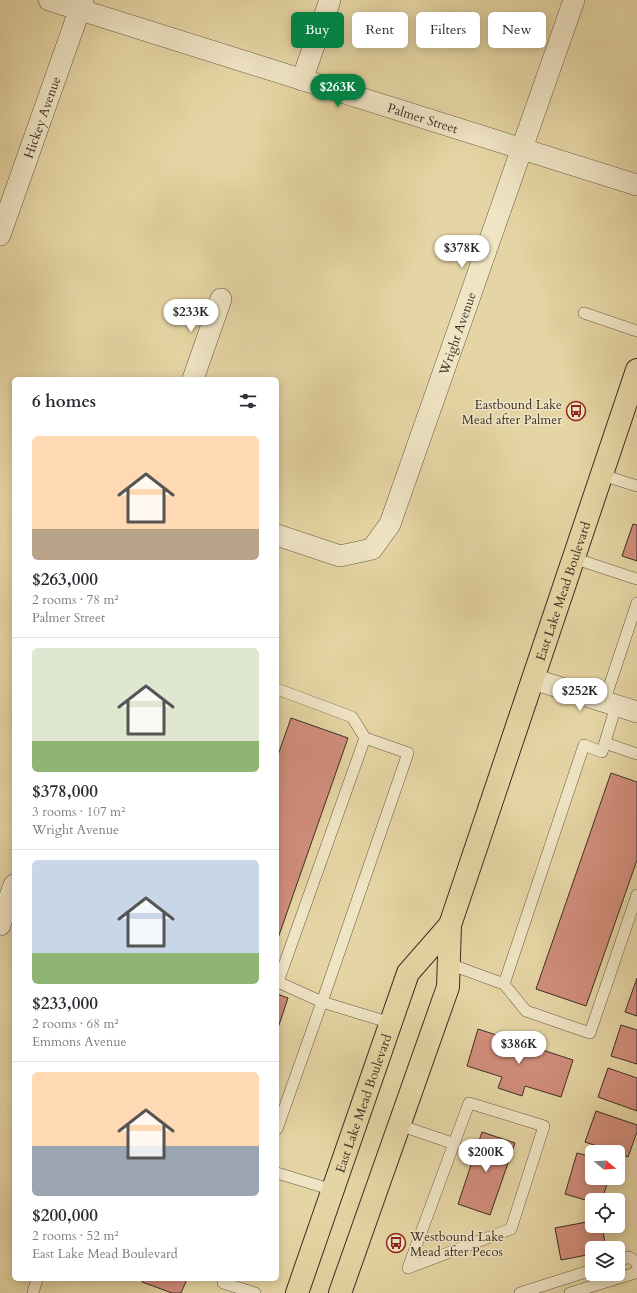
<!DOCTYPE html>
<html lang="en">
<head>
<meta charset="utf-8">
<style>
  body { margin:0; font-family:Cardo,serif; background:#f2f2f3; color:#2b2b33; height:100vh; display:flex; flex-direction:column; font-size:15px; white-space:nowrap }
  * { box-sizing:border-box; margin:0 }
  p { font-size:13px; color:#7c7c81 }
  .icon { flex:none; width:22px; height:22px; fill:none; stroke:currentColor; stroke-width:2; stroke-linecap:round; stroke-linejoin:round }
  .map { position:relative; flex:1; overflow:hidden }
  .side { position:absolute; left:12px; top:377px; width:267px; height:904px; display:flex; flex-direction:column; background:#fff; border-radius:6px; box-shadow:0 2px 10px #0003 }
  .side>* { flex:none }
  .hud { position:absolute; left:291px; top:12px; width:286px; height:36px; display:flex; gap:8px }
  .needle { width:26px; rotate:108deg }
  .fabs { position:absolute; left:585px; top:1145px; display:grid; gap:8px }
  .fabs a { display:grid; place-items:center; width:40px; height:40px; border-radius:6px; background:#fff; box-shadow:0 2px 10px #0003; font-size:20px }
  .price { position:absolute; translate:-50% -34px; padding:0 9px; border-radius:14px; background:#fff; color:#222; font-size:13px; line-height:26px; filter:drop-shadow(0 1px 2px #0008) }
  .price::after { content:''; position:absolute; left:50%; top:24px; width:12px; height:9px; margin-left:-6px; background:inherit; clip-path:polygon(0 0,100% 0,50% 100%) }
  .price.active { background:#0b8043; color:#fff }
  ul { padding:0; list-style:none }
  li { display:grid; align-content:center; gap:8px; height:212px; padding:0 20px }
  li+li { border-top:1px solid #e1e1e2 }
  li span { display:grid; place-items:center; height:124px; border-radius:6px; color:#555 }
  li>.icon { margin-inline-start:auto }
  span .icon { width:72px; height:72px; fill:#fffc; stroke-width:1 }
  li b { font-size:17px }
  h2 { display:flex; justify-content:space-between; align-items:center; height:48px; padding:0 20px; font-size:17px }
  .tag { padding:0 14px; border-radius:6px; background:#fff; box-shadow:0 2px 10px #0003; font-size:14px; line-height:36px }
  .tag.active { background:#0b8043; color:#fff }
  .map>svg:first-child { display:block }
  .building { fill:#d28e7c; stroke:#3a2f26 }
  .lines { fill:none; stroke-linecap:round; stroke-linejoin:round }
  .lane-casing { stroke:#655846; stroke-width:12 }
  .street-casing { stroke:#655846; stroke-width:22 }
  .primary-casing { stroke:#3a2f26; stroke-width:24 }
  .lane { stroke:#efe4c4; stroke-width:11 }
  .street { stroke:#efe4c4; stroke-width:21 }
  .primary { stroke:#e6d5a4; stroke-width:22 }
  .labels { text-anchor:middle; stroke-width:3; stroke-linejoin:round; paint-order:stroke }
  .street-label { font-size:13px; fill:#3a2f26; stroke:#efe4c4 }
  .poi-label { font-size:13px; fill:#3a2f26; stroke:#efe4c4; text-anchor:end }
</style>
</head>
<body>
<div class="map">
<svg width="637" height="1293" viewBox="0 0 637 1293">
  <rect width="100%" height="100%" fill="#e6d5a4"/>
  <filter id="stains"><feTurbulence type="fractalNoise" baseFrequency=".005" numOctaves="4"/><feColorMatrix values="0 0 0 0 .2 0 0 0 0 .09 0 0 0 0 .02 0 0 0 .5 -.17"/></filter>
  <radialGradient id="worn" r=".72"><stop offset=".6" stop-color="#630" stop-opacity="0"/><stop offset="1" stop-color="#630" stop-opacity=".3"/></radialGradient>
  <path class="building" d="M633 524 637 525V561L622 556Z
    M291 718 348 738 277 941V758Z
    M611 773 637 782V860L586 1006 536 989Z
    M637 978V1016L625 1012Z
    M277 994 288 998 277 1031Z
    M621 1025 637 1030V1064L611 1056Z
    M478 1029 573 1060 561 1097 525 1086 522 1096 498 1088 502 1077 467 1066Z
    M608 1068 637 1078V1111L598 1097Z
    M596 1111 637 1125V1132L628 1157 618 1153V1152H615L585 1142Z
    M482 1132 515 1143 490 1215 458 1204Z
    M577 1153 592 1157V1178H609L602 1200H592V1202L565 1194Z
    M592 1221V1226H602L606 1248H592V1254L561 1260 555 1228Z
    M143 1279H187L181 1293H172L142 1282Z"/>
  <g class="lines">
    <g class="lane-casing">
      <path id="lane" d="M584 313 637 331
        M602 475 637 486
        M573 558 637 579
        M277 689 352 717 365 738
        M604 702 637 603
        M365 738 408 753 322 1002 278 982Z
        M605 743 637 754
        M449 964 504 984 584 745 602 752 616 706
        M504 984 526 1011 590 1033 637 895
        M469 1103 544 1126 511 1229 408 1268Z
        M399 1125 455 1144
        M277 1129 322 1002 391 1023
        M277 1173 333 1190
        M618 1261 629 1257 637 1262
        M223 1283 255 1293
        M33 1293 37 1279
        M520 1293 592 1270
        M570 1293 635 1273 637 1269"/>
    </g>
    <g class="street-casing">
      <g id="street">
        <path id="s1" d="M49 0 637 185"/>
        <path d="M302 80 330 0"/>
        <path id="s2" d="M0 235 83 0"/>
        <path d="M193 379 221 299"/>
        <path id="s3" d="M277 535 340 556 372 549 390 524 574 0"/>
        <path d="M533 679 637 712"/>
        <path d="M0 925 14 885"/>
      </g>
    </g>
    <g class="primary-casing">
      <g id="primary">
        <path id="s4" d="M297 1293 408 973 450 925"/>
        <path id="s5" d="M340 1293 448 987 450 925 637 370"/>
      </g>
    </g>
    <use href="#lane" class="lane"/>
    <use href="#street" class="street"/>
    <use href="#primary" class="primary"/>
  </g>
  <defs>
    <g id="bus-ring" transform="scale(1)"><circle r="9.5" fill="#efe4c4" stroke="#8f2418" stroke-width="1.5"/><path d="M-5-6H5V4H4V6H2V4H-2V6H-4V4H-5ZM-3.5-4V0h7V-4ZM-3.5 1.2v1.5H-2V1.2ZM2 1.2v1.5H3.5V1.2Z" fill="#8f2418"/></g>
  </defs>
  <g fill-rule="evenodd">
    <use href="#bus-ring" x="576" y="411"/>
    <use href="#bus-ring" x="396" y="1243"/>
  </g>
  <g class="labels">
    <g class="street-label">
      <text dy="5" stroke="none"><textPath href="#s2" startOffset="125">Hickey Avenue</textPath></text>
      <text dy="5" stroke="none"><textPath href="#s1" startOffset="392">Palmer Street</textPath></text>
      <text dy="5" stroke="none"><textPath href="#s3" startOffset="332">Wright Avenue</textPath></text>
      <text dy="5" stroke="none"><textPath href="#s5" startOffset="739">East Lake Mead Boulevard</textPath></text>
      <text dy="5" stroke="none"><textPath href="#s4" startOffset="201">East Lake Mead Boulevard</textPath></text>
    </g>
    <g class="poi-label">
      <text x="562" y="409">Eastbound Lake<tspan x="562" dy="15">Mead after Palmer</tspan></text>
      <text x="410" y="1241" text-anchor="start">Westbound Lake<tspan x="410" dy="15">Mead after Pecos</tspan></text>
    </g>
  </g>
  <rect width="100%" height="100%" filter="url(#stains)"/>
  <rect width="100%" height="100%" fill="url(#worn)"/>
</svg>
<div class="fabs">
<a><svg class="needle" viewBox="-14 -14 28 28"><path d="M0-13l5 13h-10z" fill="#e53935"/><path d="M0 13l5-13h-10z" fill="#7c7c81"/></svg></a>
<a><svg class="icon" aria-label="locate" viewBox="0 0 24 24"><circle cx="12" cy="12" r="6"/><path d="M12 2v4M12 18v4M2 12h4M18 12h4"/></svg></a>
<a><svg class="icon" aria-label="layers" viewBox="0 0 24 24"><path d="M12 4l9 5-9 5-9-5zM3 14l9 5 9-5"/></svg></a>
</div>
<b class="price active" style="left:338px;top:108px">$263K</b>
<b class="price" style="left:462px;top:269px">$378K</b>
<b class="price" style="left:191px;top:333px">$233K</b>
<b class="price" style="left:580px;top:712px">$252K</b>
<b class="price" style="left:519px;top:1065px">$386K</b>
<b class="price" style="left:486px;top:1173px">$200K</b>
<div class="hud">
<a class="tag active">Buy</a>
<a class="tag">Rent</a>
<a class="tag">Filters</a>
<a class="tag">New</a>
</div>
<section class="side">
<h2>6 homes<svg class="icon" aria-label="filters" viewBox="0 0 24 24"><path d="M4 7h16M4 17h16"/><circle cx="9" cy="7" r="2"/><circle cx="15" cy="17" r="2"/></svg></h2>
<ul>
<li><span style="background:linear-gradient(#ffd9b3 75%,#b9a48a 0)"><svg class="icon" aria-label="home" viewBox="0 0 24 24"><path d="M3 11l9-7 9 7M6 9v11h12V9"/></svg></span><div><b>$263,000</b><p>2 rooms · 78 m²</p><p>Palmer Street</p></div></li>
<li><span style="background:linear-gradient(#dfe7d0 75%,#8fb573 0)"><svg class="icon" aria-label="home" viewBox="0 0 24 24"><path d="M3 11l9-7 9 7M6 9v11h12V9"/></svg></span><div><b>$378,000</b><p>3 rooms · 107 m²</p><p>Wright Avenue</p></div></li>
<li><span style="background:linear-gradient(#c9d6e8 75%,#8fb573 0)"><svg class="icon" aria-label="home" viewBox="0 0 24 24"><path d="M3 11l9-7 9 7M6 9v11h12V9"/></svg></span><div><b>$233,000</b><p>2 rooms · 68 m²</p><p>Emmons Avenue</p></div></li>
<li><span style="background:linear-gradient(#ffd9b3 60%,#9aa5b1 0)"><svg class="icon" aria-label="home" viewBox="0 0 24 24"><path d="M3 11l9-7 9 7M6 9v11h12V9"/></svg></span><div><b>$200,000</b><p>2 rooms · 52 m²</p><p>East Lake Mead Boulevard</p></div></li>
</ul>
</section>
</div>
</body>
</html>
